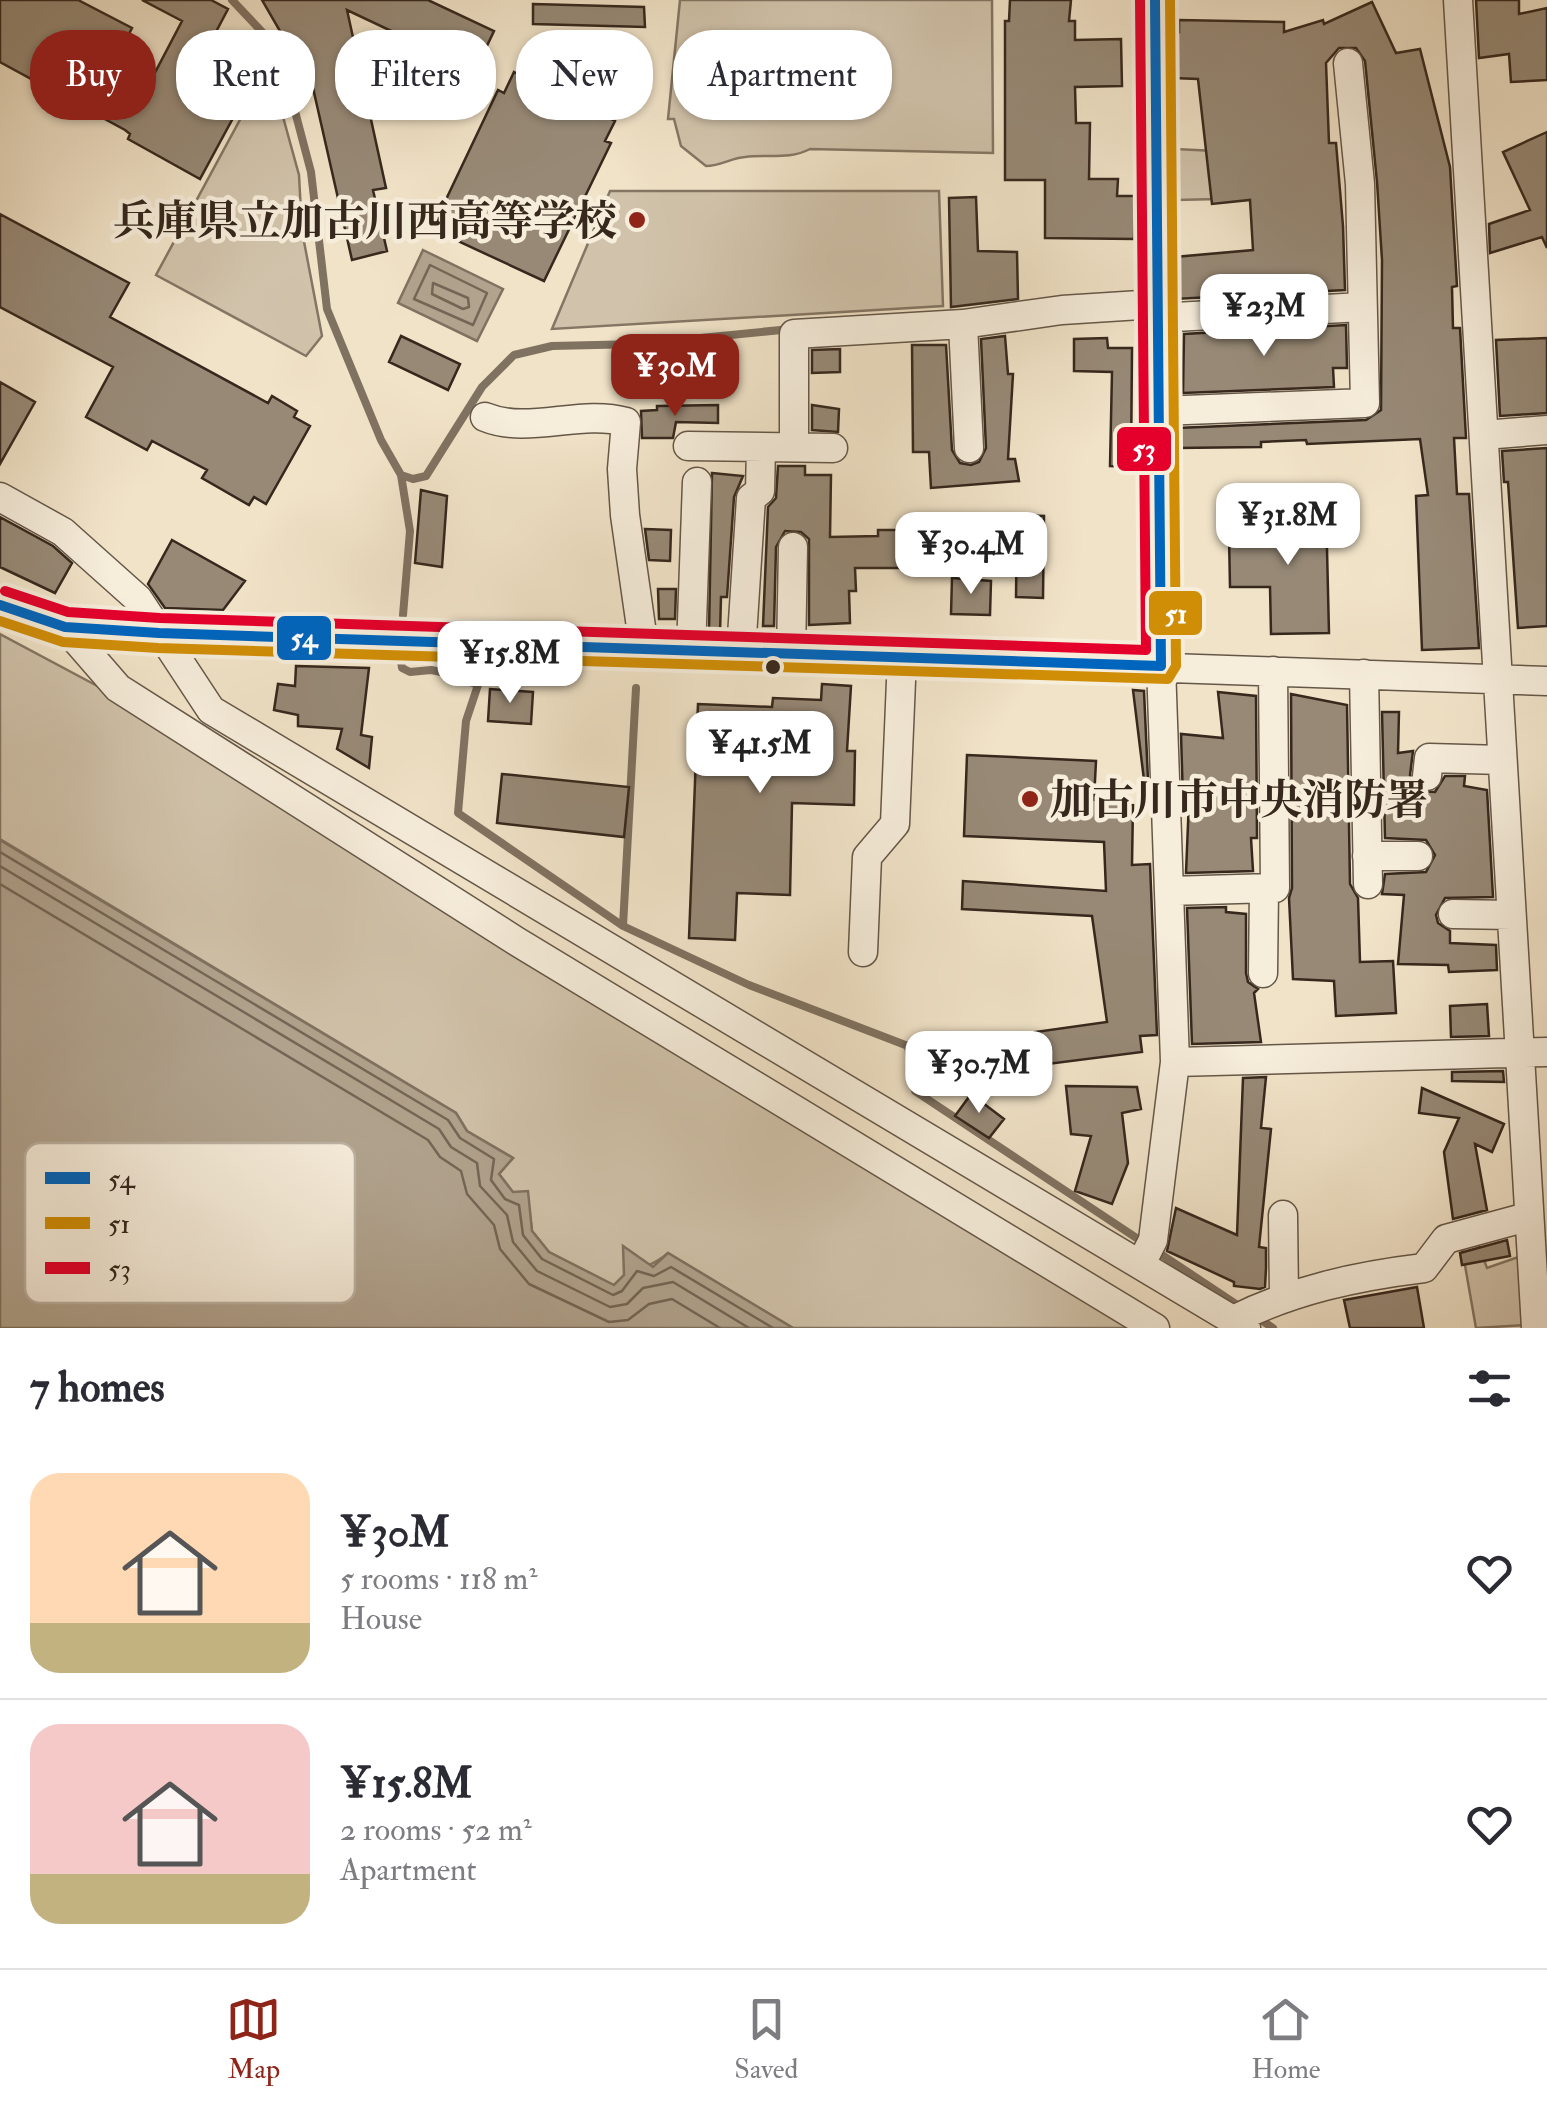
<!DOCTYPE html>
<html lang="en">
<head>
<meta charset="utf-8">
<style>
  body { margin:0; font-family:"IM FELL Double Pica","Noto Serif JP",serif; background:#f2f2f3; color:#2b2b33; height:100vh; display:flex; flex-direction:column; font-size:38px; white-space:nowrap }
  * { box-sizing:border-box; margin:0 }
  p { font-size:32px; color:#7c7c81 }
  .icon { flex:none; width:55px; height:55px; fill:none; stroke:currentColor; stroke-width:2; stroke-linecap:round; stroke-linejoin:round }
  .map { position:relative; height:1328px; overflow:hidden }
  .sheet { display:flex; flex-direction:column; background:#fff; flex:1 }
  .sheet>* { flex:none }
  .guide { position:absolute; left:30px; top:30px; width:1000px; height:90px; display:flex; gap:20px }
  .price { position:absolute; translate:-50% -85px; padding:0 22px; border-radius:20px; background:#fff; color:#222; font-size:32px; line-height:65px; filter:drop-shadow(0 2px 5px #0008) }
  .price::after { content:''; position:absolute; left:50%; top:60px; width:30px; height:22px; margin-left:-15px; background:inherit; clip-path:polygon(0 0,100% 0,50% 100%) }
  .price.selected { background:#8f2418; color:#fff }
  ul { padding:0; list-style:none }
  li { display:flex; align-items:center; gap:30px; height:250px; padding:0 30px }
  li+li { border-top:2px solid #e1e1e2 }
  li span { display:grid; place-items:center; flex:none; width:280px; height:200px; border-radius:30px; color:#555 }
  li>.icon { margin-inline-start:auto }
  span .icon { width:120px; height:120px; fill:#fffc; stroke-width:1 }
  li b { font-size:42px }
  h2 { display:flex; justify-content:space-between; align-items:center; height:120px; padding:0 30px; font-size:42px }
  .chip { padding:0 35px; border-radius:40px; background:#fff; box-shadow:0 2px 8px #0004; font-size:35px; line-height:90px }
  .chip.selected { background:#8f2418; color:#fff }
  .menu { display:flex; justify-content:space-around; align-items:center; height:140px; border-top:2px solid #e1e1e2; background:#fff; font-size:28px; color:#7c7c81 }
  .menu a { display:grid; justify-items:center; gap:5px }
  .menu .selected { color:#8f2418 }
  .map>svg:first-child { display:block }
  .green { fill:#d1c3ab; stroke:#847664; stroke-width:2.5 }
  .water { fill:#b1a38e; stroke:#807261; stroke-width:2.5 }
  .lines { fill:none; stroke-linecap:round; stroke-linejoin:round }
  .shore { stroke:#746656; stroke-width:2.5 }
  .stream { stroke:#807261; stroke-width:8 }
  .building { fill:#978976; stroke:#36281d; stroke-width:2.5 }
  .minor-casing { stroke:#655748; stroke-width:31 }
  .minor { stroke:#f6eddb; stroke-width:28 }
  .bus-1-casing { stroke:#f6eddb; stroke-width:18 }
  .bus-2-casing { stroke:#f6eddb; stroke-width:18 }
  .bus-3-casing { stroke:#f6eddb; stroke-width:18 }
  .bus-1 { stroke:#0065bd; stroke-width:10 }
  .bus-2 { stroke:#d08d06; stroke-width:10 }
  .bus-3 { stroke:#e4002b; stroke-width:10 }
  .poi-dot { fill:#8f2418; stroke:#f6eddb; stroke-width:4 }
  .bus-dot { fill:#36281d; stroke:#f6eddb; stroke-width:4 }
  .labels { text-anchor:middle; stroke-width:9; stroke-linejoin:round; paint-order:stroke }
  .poi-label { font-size:42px; font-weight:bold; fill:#36281d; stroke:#f6eddb; text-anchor:end }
  .key { fill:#f6eddb; stroke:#bcb2a2; stroke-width:2.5 }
  .key-label { font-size:28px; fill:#36281d }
  .line-badge { stroke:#f6eddb; stroke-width:4 }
  .badge-label { font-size:28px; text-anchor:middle; font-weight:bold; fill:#fff }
</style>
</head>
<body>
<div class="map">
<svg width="1547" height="1328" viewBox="0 0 1547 1328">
  <rect width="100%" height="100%" fill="#f1e3c8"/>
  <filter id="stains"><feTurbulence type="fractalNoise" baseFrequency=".002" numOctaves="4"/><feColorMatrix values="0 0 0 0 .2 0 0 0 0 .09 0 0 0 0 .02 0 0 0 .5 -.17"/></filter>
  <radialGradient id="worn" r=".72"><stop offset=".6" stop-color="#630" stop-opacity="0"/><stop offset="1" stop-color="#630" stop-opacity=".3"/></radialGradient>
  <path class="green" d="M680 0H992L993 153 810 149C789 160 768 154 745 157 731 158 721 166 706 166L681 146 674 119H668Z
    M269 66 299 175 302 231 322 336 306 356 156 275Z
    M1175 149 1215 151 1218 199 1176 200Z
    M610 191H939L943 306 552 329Z
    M0 634 118 697 1145 1328H793L668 1253C651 1269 630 1269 614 1286L549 1252 532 1231 527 1192 513 1193 499 1174 513 1158 467 1131 456 1113 0 839Z
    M1474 1233 1487 1268 1524 1255 1527 1325 1476 1328 1460 1237Z"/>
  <path class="water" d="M423 250 503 289 477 341 398 303Z
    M0 840 456 1113 467 1131 513 1158 499 1174 513 1192 528 1191 532 1231 549 1252 614 1285 624 1275 623 1246 653 1267 668 1253 793 1328H0Z"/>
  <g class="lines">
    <path class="shore" d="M430 265 487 293 473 325 414 299Z
      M433 283 468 298 469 307 463 309 432 294Z
      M0 852 448 1120 460 1138 494 1159 491 1180 505 1199 519 1205 523 1235 542 1259 613 1295 622 1291 637 1271 654 1276 671 1267 773 1328
      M0 866 439 1129 451 1147 477 1163 480 1186 507 1215 513 1242 537 1271 610 1307 627 1304 643 1288 673 1282 749 1328
      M0 884 428 1140 440 1157 461 1171 467 1194 494 1225 500 1249 529 1284 609 1322 628 1320 649 1304 672 1299 720 1328"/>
    <path class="stream" d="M232 0 265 35 292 100 311 172 327 309 381 440 401 475 410 531 403 615
      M401 475 413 479 426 476 482 387 514 355 552 346 639 344 791 329
      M401 661 402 668 410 672 431 670 451 674 478 685 466 721 458 813 623 926
      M636 688 623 926 749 985 908 1046 915 1091 1242 1308
      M1258 1318 1273 1328"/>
  </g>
  <path class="building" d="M0 0H78L132 28 103 83 139 103 182 21 142 0H211L228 9 197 68 246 94 200 179 128 139 130 134 125 130 0 62Z
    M262 0H428L494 31 466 90 447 82 457 62 347 10 386 188 373 190 387 251 352 260 313 88Z
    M1010 0H1071L1069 21H1075V40L1121 39 1122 86 1075 87 1076 123H1090L1089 179H1118L1117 196H1135L1134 239 1045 238V180H1005V21H1009Z
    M1476 0H1519V14L1547 8V80L1511 82 1509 54 1479 58Z
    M1372 2 1396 53 1420 49 1450 167 1457 286 1452 287 1453 328H1460L1466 438H1454L1457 494H1469L1479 648 1422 650 1416 496 1428 495 1420 439 1307 444 1306 440 1261 442V447L1177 448V428L1366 420 1381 410 1382 260 1377 182 1365 61 1356 48H1339L1326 63 1329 143H1336L1343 226 1345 290 1175 299V257L1253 250 1250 200 1212 204 1198 79 1173 78V31L1179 32V20L1284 22V32L1323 20 1324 24Z
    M533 4 644 7 645 27 533 24Z
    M514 72 615 121 605 141 611 143 544 281 432 229 498 90 504 93Z
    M1547 132V248L1542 237 1490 253 1489 224 1530 210 1503 152Z
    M976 197 978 251 1017 252 1018 299 951 307 949 198Z
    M0 214 129 283 110 317 268 403 272 396 297 411 294 417 310 426 266 504 254 497 249 505 202 478 207 470 152 441 147 450 86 417 113 367 0 307Z
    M1346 325 1347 368H1333L1334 387 1183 393 1184 334Z
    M401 336 460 364 448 390 389 362Z
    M1005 336 1008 374H1013L1008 459H1015L1019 481 931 488 929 452H913L912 345H946L952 450 960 463 971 465 979 462 986 448 981 339Z
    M1107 338 1108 348H1132L1131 467 1110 466 1112 372 1074 371V339Z
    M1547 338V413L1500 416 1496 340Z
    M840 349V372L812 373V350Z
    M0 382 35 402 0 464Z
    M718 405V423L676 422 673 438H642L641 411 657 410V406Z
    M812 405 839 409 838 432 812 430Z
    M1547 448V626L1518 628 1508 482H1504L1502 451Z
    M778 466H805V475H831L830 537 878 536V530H939L938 568H855L856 591H849L850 623 809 625V539L801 532 785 531 776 547 774 626H763L768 507 776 498Z
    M712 473 743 476 734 497 727 597H721L720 633 709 632Z
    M421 490 447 496 442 567 415 563Z
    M1326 507 1329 633 1271 634 1270 587H1230L1229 535H1269L1268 508Z
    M1017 515 1044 516 1043 598 1016 597Z
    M0 517 53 546 72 563 55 593 0 567Z
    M645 529 671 530 670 561 649 560Z
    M172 540 245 581 223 610 165 608 148 584Z
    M952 578 991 581 990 615 951 614Z
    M658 589H676L675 619H659Z
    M296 666 369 668 361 735 372 737 369 768 337 749 342 729 298 726V715L274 710 278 684 295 686Z
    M822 684 851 686 847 751H855L854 805 792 803 790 895 737 893 735 940 689 938 698 704 772 707 773 698 821 700Z
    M490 689 533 692 531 724 488 721Z
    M1133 690 1144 691 1148 780H1144Z
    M1218 692 1256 696 1257 838H1251L1253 871 1186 873 1189 800 1183 801 1181 734 1223 738Z
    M1291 694 1347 705 1350 884 1358 898 1360 962 1393 961 1396 1013 1336 1016 1334 981 1293 979 1289 898 1292 888Z
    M1382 712H1399L1398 753 1413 751 1410 775 1417 791 1435 792 1445 776H1465L1464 786 1487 790 1493 897 1445 898 1436 915 1438 923 1450 931V943L1496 945 1497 970 1449 972 1448 965 1398 964 1404 895 1382 894 1385 874 1426 872 1435 855 1426 840 1385 838Z
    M967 755 1096 761 1094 800 1133 805 1132 865 1150 864 1157 1035 1140 1036 1142 1052 962 1075 958 1043 1107 1022 1092 916 962 909 963 881 1106 891 1104 842 964 836Z
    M502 774 629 787 624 837 497 823Z
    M1226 907V912L1246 914V973L1248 982 1258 989 1254 993 1261 1042 1192 1044 1187 908Z
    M1487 1004 1489 1036 1451 1037 1450 1006Z
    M1503 1071 1504 1082 1452 1081V1072Z
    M1266 1077 1261 1128 1271 1129 1259 1247 1266 1248V1268L1265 1287 1260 1289 1234 1286V1282L1167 1251 1176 1208 1237 1235 1243 1078Z
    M1066 1086 1137 1087 1141 1109 1122 1113 1128 1163 1112 1204 1075 1191 1091 1136 1071 1134Z
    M1422 1088 1504 1124 1492 1152 1475 1144 1487 1210 1453 1219 1444 1152 1459 1118 1419 1113Z
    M971 1094 1004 1119 989 1138 955 1116Z
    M1507 1240 1510 1256 1462 1265 1460 1253Z
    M1417 1287 1424 1328H1350L1344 1300Z"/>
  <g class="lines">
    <g class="minor-casing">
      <path id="minor" d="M1458 0 1536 1328
        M1156 318 1362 307
        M963 324 969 448
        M1160 411 1365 403 1360 184 1348 63
        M485 417C529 435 580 409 626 422L622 469 625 515 644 648
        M1484 435 1547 430
        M688 446 833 448
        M794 446V334L963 324 1062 310 1156 304
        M0 497 63 532 138 599 211 710 1246 1328
        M0 605 65 627 159 633 1547 681
        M65 627 118 688 516 941 1155 1328
        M691 650 697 482
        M741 652 751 498 760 491 761 448
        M791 654 793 547
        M1364 674 1368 884
        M1427 776 1429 758 1502 760
        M1367 856H1418
        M1169 891 1275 888 1273 671
        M1453 914 1511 915
        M863 952 867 857 895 824 902 657
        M1263 973 1264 889
        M1175 1062 1547 1052
        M1283 1215 1284 1297
        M1142 1262 1153 1240 1175 1062 1161 666 1155 0
        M1233 1320C1293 1290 1357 1276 1424 1268L1446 1239 1527 1217"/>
    </g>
    <use href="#minor" class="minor"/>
    <g class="bus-1-casing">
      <path id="bus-1" d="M0 605 65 627 159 633 1161 666 1155 0"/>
    </g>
    <g class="bus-2-casing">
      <path id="bus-2" d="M0 621 63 642 158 648 1168 679 1176 666 1170 0"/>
    </g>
    <g class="bus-3-casing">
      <path id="bus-3" d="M5 591 68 612 160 618 1146 650 1140 0"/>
    </g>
    <use href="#bus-1" class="bus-1"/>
    <use href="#bus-2" class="bus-2"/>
    <use href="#bus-3" class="bus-3"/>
  </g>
  <g class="poi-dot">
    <circle cx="637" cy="220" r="10"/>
    <circle cx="1030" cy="799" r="10"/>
  </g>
  <circle class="bus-dot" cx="773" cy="667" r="9"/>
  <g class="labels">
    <g class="poi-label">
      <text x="617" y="235">兵庫県立加古川西高等学校</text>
      <text x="1050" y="814" text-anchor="start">加古川市中央消防署</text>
    </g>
  </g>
  <rect x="25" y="1143" width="330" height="160" rx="15" class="key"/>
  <rect x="45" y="1172" width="45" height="12" fill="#0065bd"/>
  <rect x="45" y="1217" width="45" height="12" fill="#d08d06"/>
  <rect x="45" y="1262" width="45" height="12" fill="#e4002b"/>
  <g class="key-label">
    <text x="108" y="1188">54</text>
    <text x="108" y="1233">51</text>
    <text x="108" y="1278">53</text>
  </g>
  <g class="line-badge">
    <rect x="1115" y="425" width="58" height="48" rx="10" fill="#e4002b"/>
    <rect x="1147" y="589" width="57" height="48" rx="10" fill="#d08d06"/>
    <rect x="275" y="614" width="58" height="48" rx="10" fill="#0065bd"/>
  </g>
  <g class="badge-label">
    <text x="1144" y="458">53</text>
    <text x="1176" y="623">51</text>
    <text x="304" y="647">54</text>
  </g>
  <rect width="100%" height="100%" filter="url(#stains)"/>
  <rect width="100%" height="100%" fill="url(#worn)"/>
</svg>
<b class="price" style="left:1264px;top:359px">¥23M</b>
<b class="price selected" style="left:675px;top:419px">¥30M</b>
<b class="price" style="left:1288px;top:568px">¥31.8M</b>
<b class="price" style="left:971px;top:597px">¥30.4M</b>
<b class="price" style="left:510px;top:706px">¥15.8M</b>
<b class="price" style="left:760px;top:796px">¥41.5M</b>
<b class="price" style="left:979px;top:1116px">¥30.7M</b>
<div class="guide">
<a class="chip selected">Buy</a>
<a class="chip">Rent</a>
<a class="chip">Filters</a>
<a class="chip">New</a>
<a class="chip">Apartment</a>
</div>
</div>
<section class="sheet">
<h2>7 homes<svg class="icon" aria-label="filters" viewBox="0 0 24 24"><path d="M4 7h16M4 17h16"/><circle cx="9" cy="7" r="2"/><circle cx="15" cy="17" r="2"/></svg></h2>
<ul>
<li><span style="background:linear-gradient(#ffd9b3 75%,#c2b280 0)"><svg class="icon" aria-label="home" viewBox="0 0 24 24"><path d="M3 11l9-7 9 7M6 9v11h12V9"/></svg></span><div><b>¥30M</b><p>5 rooms · 118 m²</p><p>House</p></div><svg class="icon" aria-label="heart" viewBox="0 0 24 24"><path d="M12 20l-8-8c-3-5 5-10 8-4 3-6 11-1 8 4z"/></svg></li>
<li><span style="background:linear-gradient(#f6c9c9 75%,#c2b280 0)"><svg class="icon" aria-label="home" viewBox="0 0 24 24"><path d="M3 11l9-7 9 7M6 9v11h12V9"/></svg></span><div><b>¥15.8M</b><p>2 rooms · 52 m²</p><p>Apartment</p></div><svg class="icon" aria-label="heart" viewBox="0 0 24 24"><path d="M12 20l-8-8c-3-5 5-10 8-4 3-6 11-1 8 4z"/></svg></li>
</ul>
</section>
<nav class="menu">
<a class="selected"><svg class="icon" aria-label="map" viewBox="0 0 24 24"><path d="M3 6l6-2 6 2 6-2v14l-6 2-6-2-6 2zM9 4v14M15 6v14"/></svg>Map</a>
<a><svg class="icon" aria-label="saved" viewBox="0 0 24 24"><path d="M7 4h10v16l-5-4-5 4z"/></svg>Saved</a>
<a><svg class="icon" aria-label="home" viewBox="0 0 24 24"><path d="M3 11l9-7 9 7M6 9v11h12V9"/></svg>Home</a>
</nav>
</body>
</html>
